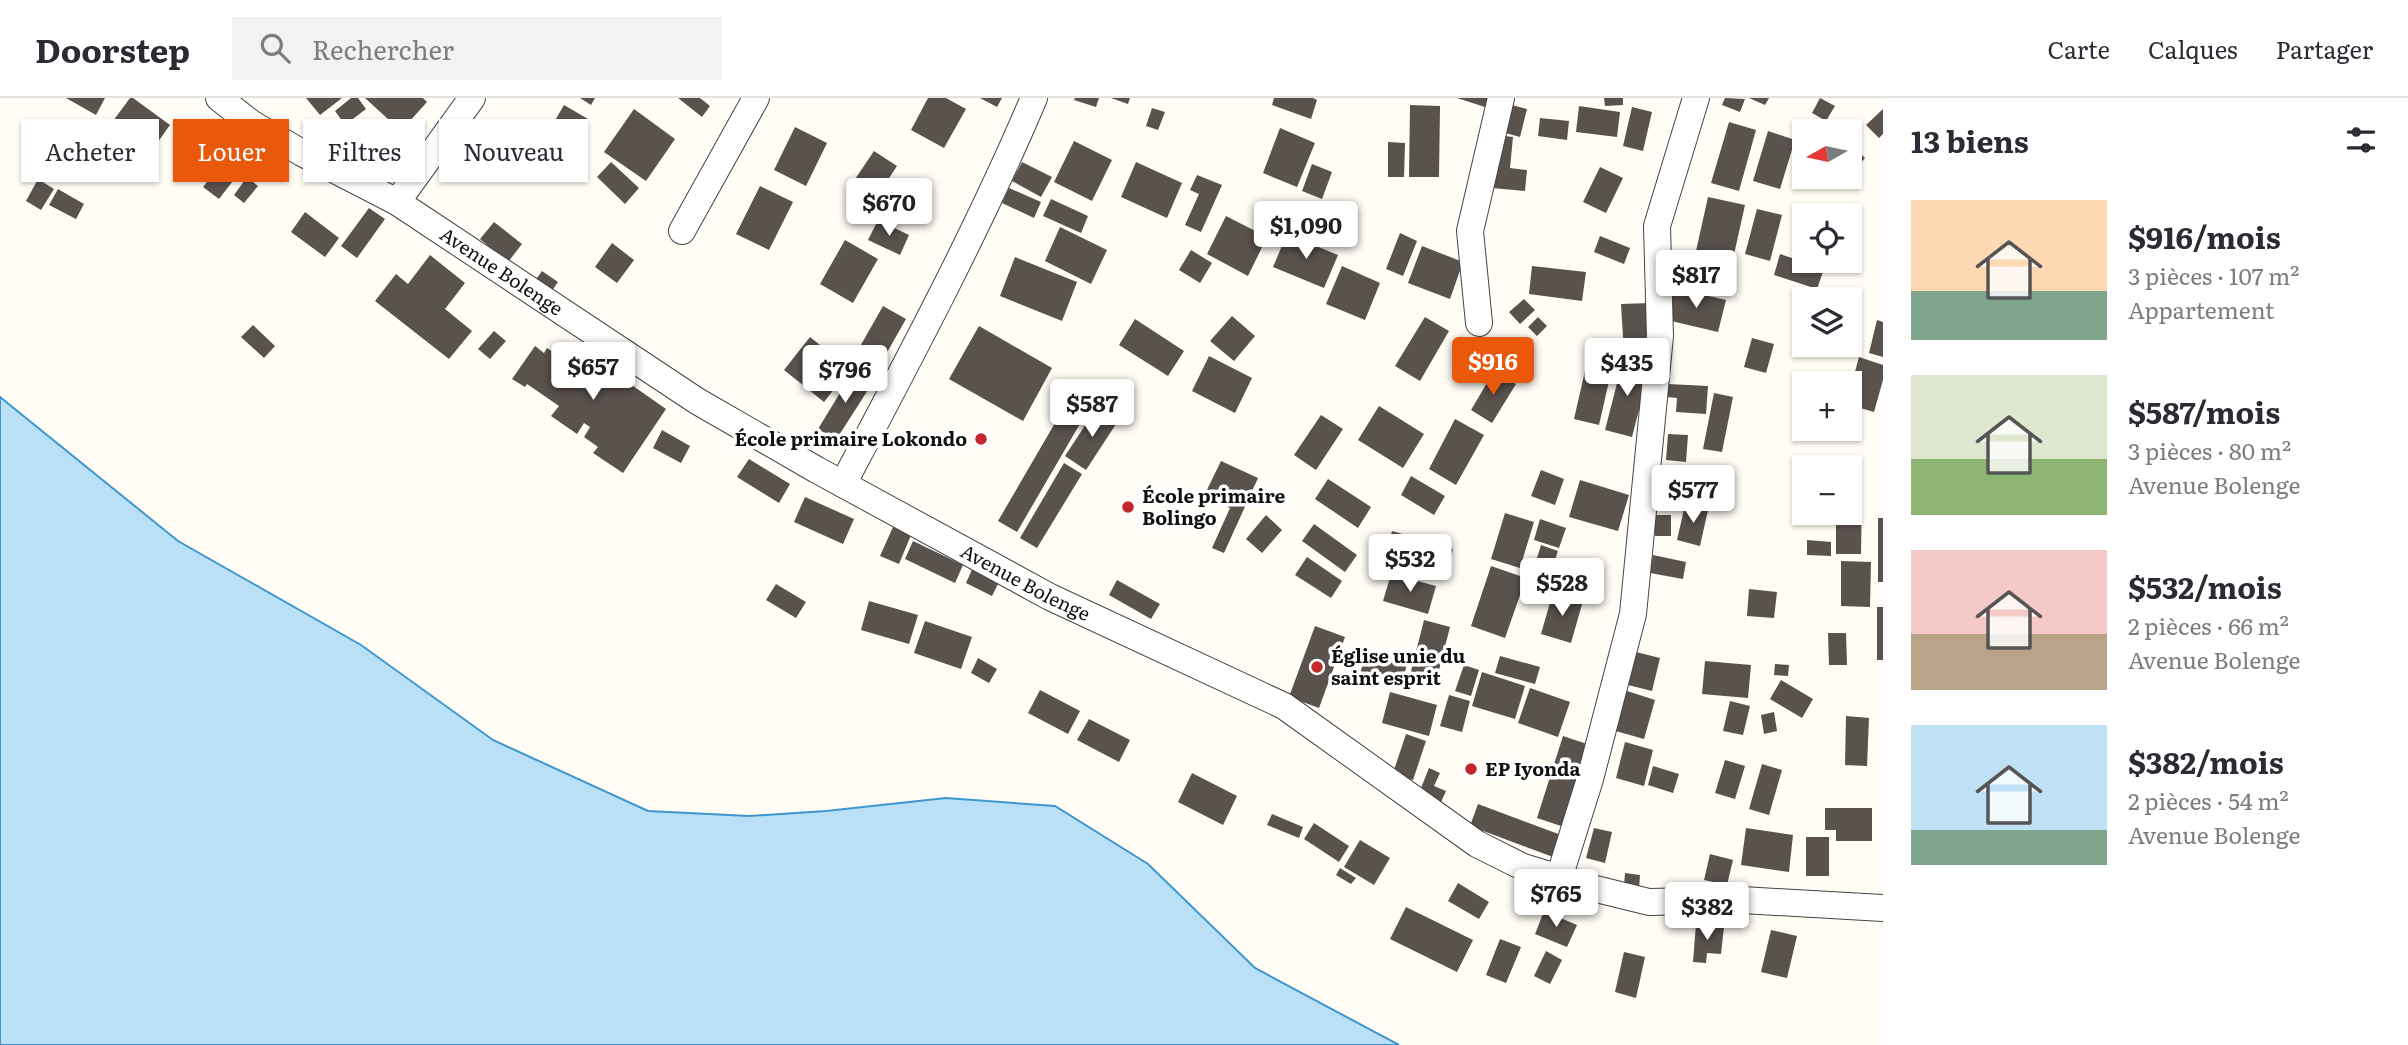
<!DOCTYPE html>
<html lang="fr">
<head>
<meta charset="utf-8">
<style>
  body { margin:0; font-family:Literata,serif; background:#f2f2f3; color:#2b2b33; height:100vh; display:flex; flex-direction:column; font-size:26px; white-space:nowrap }
  * { box-sizing:border-box; margin:0 }
  p { font-size:23px; color:#7c7c81 }
  .icon { flex:none; width:38px; height:38px; fill:none; stroke:currentColor; stroke-width:2; stroke-linecap:round; stroke-linejoin:round }
  .map { position:relative; flex:1; overflow:hidden }
  .details { display:flex; flex-direction:column; background:#fff; width:525px }
  .details>* { flex:none }
  .hud { position:absolute; left:21px; top:21px; width:665px; height:63px; display:flex; gap:14px }
  .needle { width:46px; rotate:261deg }
  .controls { position:absolute; left:1792px; top:21px; display:grid; gap:14px }
  .controls a { display:grid; place-items:center; width:70px; height:70px; border-radius:0px; background:#fff; box-shadow:0 2px 5px #0004; font-size:35px }
  .price { position:absolute; translate:-50% -60px; padding:0 16px; border-radius:7px; background:#fff; color:#222; font-size:23px; line-height:46px; filter:drop-shadow(0 2px 4px #0008) }
  .price::after { content:''; position:absolute; left:50%; top:42px; width:21px; height:16px; margin-left:-10px; background:inherit; clip-path:polygon(0 0,100% 0,50% 100%) }
  .price.selected { background:#ea580c; color:#fff }
  ul { padding:0; list-style:none }
  li { display:flex; align-items:center; gap:21px; height:175px; padding:0 28px }
  li span { display:grid; place-items:center; flex:none; width:196px; height:140px; border-radius:0px; color:#555 }
  li>.icon { margin-inline-start:auto }
  span .icon { width:84px; height:84px; fill:#fffc; stroke-width:1 }
  li b { font-size:30px }
  h2 { display:flex; justify-content:space-between; align-items:center; height:84px; padding:0 28px; font-size:30px }
  .pill { padding:0 24px; border-radius:0px; background:#fff; box-shadow:0 2px 5px #0004; font-size:24px; line-height:63px }
  .pill.selected { background:#ea580c; color:#fff }
  header { display:flex; align-items:center; gap:42px; box-sizing:border-box; height:98px; padding:0 35px; background:#fff; border-bottom:2px solid #e1e1e2 }
  header strong { font-size:33px }
  nav { display:flex; gap:38px; margin-inline-start:auto; font-size:24px }
  .search { width:490px; height:63px; background:#f2f2f3; display:flex; align-items:center; gap:18px; box-sizing:border-box; padding:0 24px; border-radius:0px; color:#7c7c81; font-size:26px }
  main { display:flex; flex:1; min-height:0 }
  .map>svg:first-child { display:block }
  .water { fill:#b9e0f7; stroke:#3f96cf; stroke-width:2 }
  .building { fill:#5a524d }
  .lines { fill:none; stroke-linecap:round; stroke-linejoin:round }
  .street-casing { stroke:#444; stroke-width:28 }
  .street { stroke:#fff; stroke-width:26 }
  .poi-dot { fill:#c4262e; stroke:#fff; stroke-width:2.5 }
  .labels { text-anchor:middle; stroke-width:7; stroke-linejoin:round; paint-order:stroke }
  .street-label { font-size:19px; fill:#111; stroke:#fff }
  .poi-label { font-size:19px; font-weight:bold; fill:#111; stroke:#fff; text-anchor:start }
</style>
</head>
<body>
<header>
<strong>Doorstep</strong>
<div class="search"><svg class="icon" aria-label="search" viewBox="0 0 24 24"><circle cx="10" cy="10" r="6"/><path d="M15 15l6 6"/></svg>Rechercher</div>
<nav><a>Carte</a><a>Calques</a><a>Partager</a></nav>
</header>
<main>
<div class="map">
<svg width="1883" height="947" viewBox="0 0 1883 947">
  <rect width="100%" height="100%" fill="#fffdf5"/>
  <path class="water" d="M0 299 178 443 361 547 493 642 648 713 749 718 826 713 946 700 1055 708 1148 766 1255 870 1399 947H0Z"/>
  <path class="building" d="M66 0H105L96 17Z
    M130 0H133L170 27 152 52 113 23Z
    M306 0H342L320 17Z
    M351 0H358L366 11 345 27 335 13Z
    M365 0H423L427 4 401 33Z
    M580 0H595L591 7Z
    M678 0H700L710 8 702 19Z
    M928 0H946L966 11 944 50 911 32Z
    M980 0H1002L997 9Z
    M1075 0H1099L1096 9 1074 2Z
    M1111 0H1130L1128 6Z
    M1274 0H1313L1317 2 1311 21 1272 7Z
    M1457 0H1490L1488 10Z
    M1604 0H1623V7L1605 8Z
    M1725 0 1745 1 1740 14 1722 7Z
    M1749 0H1769L1765 7Z
    M1820 0 1835 8 1826 23 1812 15Z
    M1508 6 1527 11 1520 39 1502 34Z
    M564 7 588 21 570 52 546 38Z
    M1410 7 1440 8 1439 79H1409Z
    M1579 8 1620 14 1617 39 1576 34Z
    M1632 9 1652 14 1643 53 1623 48Z
    M1152 10 1165 14 1158 32 1146 28Z
    M634 11 675 41 646 83 604 54Z
    M1883 11V36L1879 40 1866 27Z
    M1540 20 1569 23 1567 42 1538 38Z
    M1729 24 1756 32 1739 93 1711 85Z
    M202 25 228 46 199 83 173 62Z
    M496 26 543 57 527 82 480 52Z
    M795 29 827 45 806 88 774 72Z
    M1280 30 1315 45 1297 89 1263 75Z
    M1768 33 1795 42 1780 91 1753 83Z
    M1497 37 1513 39 1510 70 1527 72 1525 93 1492 90Z
    M1074 43 1112 62 1092 103 1054 84Z
    M1388 44 1405 45 1404 79H1388Z
    M1850 46 1865 60 1850 78Z
    M233 51 249 62 219 101 203 89Z
    M874 53 897 68 870 109 847 93Z
    M611 64 639 90 625 106 597 79Z
    M1022 64 1052 79 1041 99 1012 83Z
    M1136 64 1182 85 1167 120 1121 99Z
    M1312 66 1332 74 1322 101 1302 93Z
    M1600 69 1623 80 1606 115 1583 104Z
    M1197 77 1222 87 1201 134 1185 127 1199 96 1190 92Z
    M247 79 258 88 244 105 234 97Z
    M1828 79H1849L1840 89Z
    M38 81 54 91 41 112 26 103Z
    M760 88 793 104 769 152 736 136Z
    M1009 90 1041 104 1034 120 1002 105Z
    M58 91 84 106 76 121 49 107Z
    M1708 99 1745 107 1733 161 1696 153Z
    M1051 101 1088 118 1081 135 1043 118Z
    M369 110 385 121 357 160 341 148Z
    M1757 111 1782 117 1770 163 1745 156Z
    M305 114 339 140 325 159 291 134Z
    M1226 118 1267 139 1248 178 1207 156Z
    M878 122 909 137 900 157 868 142Z
    M494 124 522 146 508 164 480 141Z
    M1060 129 1107 152 1091 186 1045 163Z
    M1400 135 1417 143 1403 178 1386 171Z
    M1287 136 1338 157 1324 190 1273 169Z
    M1600 138 1630 150 1624 166 1594 154Z
    M845 142 878 161 853 205 820 186Z
    M612 145 634 162 617 185 595 169Z
    M1422 148 1463 164 1450 201 1408 185Z
    M1191 152 1212 165 1200 185 1179 172Z
    M1780 156 1824 171 1817 191 1774 177Z
    M430 157 465 185 445 211 472 233 449 261 375 203 396 176 408 186Z
    M1015 159 1077 184 1062 223 1000 198Z
    M1342 168 1380 185 1365 222 1326 206Z
    M1532 168 1586 174 1582 203 1529 196Z
    M542 173 558 184 546 201 530 190Z
    M1674 190 1726 202 1718 234 1667 222Z
    M1524 201 1535 212 1520 226 1509 214Z
    M1651 205 1654 254 1624 255 1621 206Z
    M883 208 906 221 881 265 858 252Z
    M1232 218 1255 238 1234 263 1210 243Z
    M1425 219 1449 233 1420 283 1395 268Z
    M1538 219 1547 228 1537 238 1528 229Z
    M1135 221 1184 253 1168 278 1119 247Z
    M1877 222 1883 224V259L1869 255Z
    M253 227 275 248 264 260 241 239Z
    M979 228 1052 270 1023 323 949 281Z
    M494 233 506 243 490 261 478 251Z
    M810 239 850 271 824 304 784 272Z
    M1752 240 1774 246 1766 275 1744 269Z
    M535 248 544 255 547 250 566 263 576 248 666 311 623 375 593 355 598 349 584 339 590 329 584 325 577 336 551 318 559 308 527 286 525 289 512 281Z
    M1209 258 1252 280 1235 315 1192 293Z
    M1859 259 1883 267V282L1874 314 1850 307V292Z
    M1623 262 1650 269 1632 339 1605 332Z
    M1587 264 1612 270 1599 327 1574 321Z
    M854 272 873 284 836 342 818 331Z
    M1494 273 1516 286 1492 325 1471 312Z
    M1668 286 1708 288 1706 316 1676 314 1677 300 1667 299Z
    M1714 295 1733 299 1722 354 1703 351Z
    M1069 301 1088 312 1017 434 998 423Z
    M1379 308 1424 336 1403 370 1358 342Z
    M1097 309 1118 323 1086 372 1065 358Z
    M1321 317 1343 331 1316 372 1294 357Z
    M1455 321 1484 337 1456 387 1429 371Z
    M662 332 690 348 681 365 653 350Z
    M1668 336 1688 337 1686 364 1666 362Z
    M749 361 790 386 779 405 737 379Z
    M1221 363 1258 380 1224 455 1212 450 1230 410 1204 398Z
    M1064 365 1082 376 1037 450 1020 440Z
    M1541 372 1564 381 1555 407 1531 398Z
    M1411 378 1445 398 1434 417 1401 397Z
    M1328 381 1371 409 1358 430 1315 401Z
    M1580 382 1629 397 1618 433 1569 419Z
    M1850 398H1862L1861 456H1836V415H1850Z
    M805 399 854 421 843 446 794 424Z
    M1685 407 1708 412 1700 448 1677 442Z
    M1505 415 1534 424 1520 470 1491 461Z
    M1266 417 1282 432 1262 455 1246 441Z
    M1654 417H1671V438H1655Z
    M1878 420H1883V484H1878Z
    M1540 421 1566 430 1559 450 1534 442Z
    M1314 426 1357 457 1345 474 1302 443Z
    M893 429 911 437 899 466 880 458Z
    M1392 433 1453 451 1446 476 1385 458Z
    M1807 442 1831 444V458L1807 457Z
    M913 443 963 467 955 485 905 461Z
    M1541 447 1558 453 1554 465 1537 460Z
    M1653 457 1686 464 1683 481 1650 475Z
    M1307 459 1342 483 1331 500 1295 477Z
    M1841 463 1871 464 1870 509 1841 508Z
    M974 467 1001 480 992 498 966 485Z
    M1491 468 1526 480 1505 540 1471 528Z
    M1391 476 1436 488 1428 516 1383 503Z
    M1117 482 1160 506 1151 521 1109 497Z
    M776 486 806 504 796 520 766 502Z
    M1749 491 1777 494 1774 520 1747 518Z
    M1553 494 1583 503 1571 545 1541 536Z
    M869 503 918 517 909 546 861 532Z
    M1877 509H1883V562H1877Z
    M1424 522 1450 529 1435 588 1409 581Z
    M925 523 972 539 961 571 914 555Z
    M1315 528 1345 539 1319 610 1289 599Z
    M1828 535H1846L1847 567H1829Z
    M1367 551 1408 563 1401 588 1360 576Z
    M1636 554 1660 560 1652 593 1628 587Z
    M1500 558 1540 569 1535 586 1495 575Z
    M978 560 997 571 989 585 971 575Z
    M1705 563 1751 567 1748 600 1702 596Z
    M1775 566 1789 567 1788 578 1774 577Z
    M1464 567 1479 572 1471 598 1455 593Z
    M1482 574 1525 588 1515 621 1472 608Z
    M1781 582 1813 601 1802 620 1770 601Z
    M1530 590 1570 604 1558 639 1518 625Z
    M1040 592 1080 613 1068 636 1028 615Z
    M1624 592 1655 602 1644 641 1612 632Z
    M1390 594 1437 607 1429 638 1382 625Z
    M1449 597 1470 603 1462 634 1440 628Z
    M1730 603 1750 608 1743 637 1723 633Z
    M1774 614 1777 633 1764 636 1761 617Z
    M1846 618 1869 620 1867 668 1845 667Z
    M1089 621 1130 642 1119 664 1077 642Z
    M1406 636 1426 643 1413 682 1393 675Z
    M1563 638 1587 646 1561 728 1537 720Z
    M1625 644 1653 652 1644 688 1616 680Z
    M1725 662 1745 668 1735 701 1715 695Z
    M1762 666 1782 672 1769 717 1749 711Z
    M1653 668 1679 676 1673 695 1648 687Z
    M1429 670 1440 675 1434 688 1446 693 1441 704 1419 695Z
    M1192 675 1237 698 1223 727 1178 704Z
    M1478 706 1561 737 1553 759 1470 728Z
    M1825 710H1872V743H1836V732H1825Z
    M1272 716 1303 729 1299 740 1267 727Z
    M1314 725 1349 748 1339 764 1304 741Z
    M1594 730 1612 734 1605 765 1586 760Z
    M1746 730 1793 737 1789 774 1741 767Z
    M1806 739H1829V778H1806Z
    M1360 742 1390 760 1374 787 1344 769Z
    M1710 756 1733 762 1727 787 1704 782Z
    M1340 770 1356 780 1351 786 1336 777Z
    M1625 775 1640 777 1639 791 1624 789Z
    M1458 785 1489 804 1479 821 1448 803Z
    M1406 809 1473 842 1457 874 1390 841Z
    M1544 813 1577 827 1567 849 1535 836Z
    M1696 826 1724 829 1721 856 1707 855 1706 865 1693 864Z
    M1771 832 1797 838 1787 880 1761 874Z
    M1500 841 1521 849 1506 885 1486 877Z
    M1546 853 1562 862 1550 886 1534 878Z
    M1624 854 1645 859 1636 900 1615 894Z"/>
  <g class="lines">
    <g class="street-casing">
      <g id="street">
        <path id="s1" d="M219 0 251 25 302 55 397 104 697 303 817 372 1050 499 1284 608 1477 746 1523 769 1592 790 1649 804 1742 802 1883 810"/>
        <path d="M397 104 472 0"/>
        <path d="M682 133 756 0"/>
        <path d="M1479 225 1470 133 1501 0"/>
        <path d="M843 386C910 259 978 132 1034 0"/>
        <path d="M1559 780 1590 681 1633 516 1660 238 1657 128 1696 0"/>
      </g>
    </g>
    <use href="#street" class="street"/>
  </g>
  <g class="poi-dot">
    <circle cx="981" cy="341" r="7"/>
    <circle cx="1128" cy="409" r="7"/>
    <circle cx="1317" cy="569" r="7"/>
    <circle cx="1471" cy="671" r="7"/>
  </g>
  <g class="labels">
    <g class="street-label">
      <text dy="7" stroke="none"><textPath href="#s1" startOffset="332">Avenue Bolenge</textPath></text>
      <text dy="7" stroke="none"><textPath href="#s1" startOffset="942">Avenue Bolenge</textPath></text>
    </g>
    <g class="poi-label">
      <text x="967" y="348" text-anchor="end">École primaire Lokondo</text>
      <text x="1142" y="405">École primaire<tspan x="1142" dy="22">Bolingo</tspan></text>
      <text x="1331" y="565">Église unie du<tspan x="1331" dy="22">saint esprit</tspan></text>
      <text x="1485" y="678">EP Iyonda</text>
    </g>
  </g>
</svg>
<div class="controls">
<a><svg class="needle" viewBox="-14 -14 28 28"><path d="M0-13l5 13h-10z" fill="#e53935"/><path d="M0 13l5-13h-10z" fill="#7c7c81"/></svg></a>
<a><svg class="icon" aria-label="locate" viewBox="0 0 24 24"><circle cx="12" cy="12" r="6"/><path d="M12 2v4M12 18v4M2 12h4M18 12h4"/></svg></a>
<a><svg class="icon" aria-label="layers" viewBox="0 0 24 24"><path d="M12 4l9 5-9 5-9-5zM3 14l9 5 9-5"/></svg></a>
<a>+</a>
<a>−</a>
</div>
<b class="price" style="left:889px;top:140px">$670</b>
<b class="price" style="left:1306px;top:163px">$1,090</b>
<b class="price" style="left:1696px;top:212px">$817</b>
<b class="price selected" style="left:1493px;top:299px">$916</b>
<b class="price" style="left:1627px;top:300px">$435</b>
<b class="price" style="left:593px;top:304px">$657</b>
<b class="price" style="left:845px;top:307px">$796</b>
<b class="price" style="left:1092px;top:341px">$587</b>
<b class="price" style="left:1693px;top:427px">$577</b>
<b class="price" style="left:1410px;top:496px">$532</b>
<b class="price" style="left:1562px;top:520px">$528</b>
<b class="price" style="left:1556px;top:831px">$765</b>
<b class="price" style="left:1707px;top:844px">$382</b>
<div class="hud">
<a class="pill">Acheter</a>
<a class="pill selected">Louer</a>
<a class="pill">Filtres</a>
<a class="pill">Nouveau</a>
</div>
</div>
<section class="details">
<h2>13 biens<svg class="icon" aria-label="filters" viewBox="0 0 24 24"><path d="M4 7h16M4 17h16"/><circle cx="9" cy="7" r="2"/><circle cx="15" cy="17" r="2"/></svg></h2>
<ul>
<li><span style="background:linear-gradient(#ffd9b3 65%,#7fa58c 0)"><svg class="icon" aria-label="home" viewBox="0 0 24 24"><path d="M3 11l9-7 9 7M6 9v11h12V9"/></svg></span><div><b>$916/mois</b><p>3 pièces · 107 m²</p><p>Appartement</p></div></li>
<li><span style="background:linear-gradient(#dfe7d0 60%,#8fb573 0)"><svg class="icon" aria-label="home" viewBox="0 0 24 24"><path d="M3 11l9-7 9 7M6 9v11h12V9"/></svg></span><div><b>$587/mois</b><p>3 pièces · 80 m²</p><p>Avenue Bolenge</p></div></li>
<li><span style="background:linear-gradient(#f6c9c9 60%,#b9a48a 0)"><svg class="icon" aria-label="home" viewBox="0 0 24 24"><path d="M3 11l9-7 9 7M6 9v11h12V9"/></svg></span><div><b>$532/mois</b><p>2 pièces · 66 m²</p><p>Avenue Bolenge</p></div></li>
<li><span style="background:linear-gradient(#bfe0f5 75%,#7fa58c 0)"><svg class="icon" aria-label="home" viewBox="0 0 24 24"><path d="M3 11l9-7 9 7M6 9v11h12V9"/></svg></span><div><b>$382/mois</b><p>2 pièces · 54 m²</p><p>Avenue Bolenge</p></div></li>
</ul>
</section>
</main>
</body>
</html>
